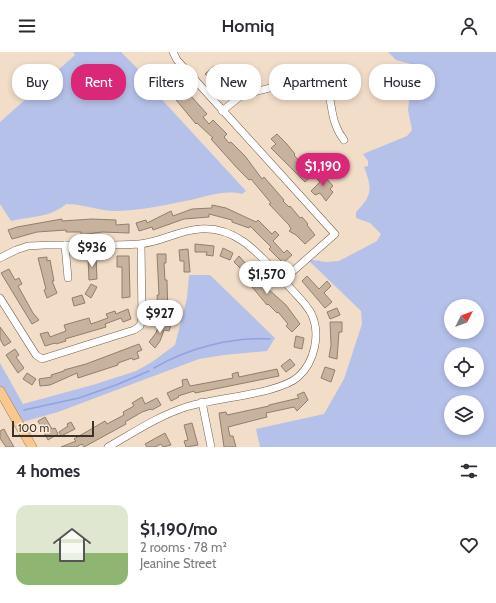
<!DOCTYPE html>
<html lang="en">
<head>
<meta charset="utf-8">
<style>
  body { margin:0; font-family:Cabin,sans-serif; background:#f2f2f3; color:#2b2b33; height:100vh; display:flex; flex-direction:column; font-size:15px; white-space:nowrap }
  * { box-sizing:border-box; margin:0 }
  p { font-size:13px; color:#7c7c81 }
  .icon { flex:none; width:22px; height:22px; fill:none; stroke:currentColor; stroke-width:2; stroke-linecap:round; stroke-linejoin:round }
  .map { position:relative; height:395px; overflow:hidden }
  .sheet { display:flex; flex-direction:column; background:#fff; flex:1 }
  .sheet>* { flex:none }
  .guide { position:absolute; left:12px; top:12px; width:472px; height:36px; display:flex; gap:8px }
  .needle { width:26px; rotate:48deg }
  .controls { position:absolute; left:444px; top:247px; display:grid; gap:8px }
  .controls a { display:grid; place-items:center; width:40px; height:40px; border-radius:50%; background:#fff; box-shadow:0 2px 6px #0003; font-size:20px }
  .scale { position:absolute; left:12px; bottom:10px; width:82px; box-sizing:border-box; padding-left:4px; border:2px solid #3b332b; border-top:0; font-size:11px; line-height:14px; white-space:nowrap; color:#3b332b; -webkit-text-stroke:3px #fcebda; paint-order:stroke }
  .price { position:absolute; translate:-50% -34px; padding:0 9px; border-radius:14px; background:#fff; color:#222; font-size:13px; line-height:26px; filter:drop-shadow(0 1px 2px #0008) }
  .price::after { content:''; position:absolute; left:50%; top:24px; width:12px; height:9px; margin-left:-6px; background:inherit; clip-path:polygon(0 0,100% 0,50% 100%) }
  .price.on { background:#db2777; color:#fff }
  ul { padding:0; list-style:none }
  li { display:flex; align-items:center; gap:12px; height:100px; padding:0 16px }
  li span { display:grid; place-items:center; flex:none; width:112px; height:80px; border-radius:12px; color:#555 }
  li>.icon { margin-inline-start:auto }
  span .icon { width:48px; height:48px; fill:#fffc; stroke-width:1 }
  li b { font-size:17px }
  h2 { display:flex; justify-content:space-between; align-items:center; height:48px; padding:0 16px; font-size:17px }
  .pill { padding:0 14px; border-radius:16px; background:#fff; box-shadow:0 2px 6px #0003; font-size:14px; line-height:36px }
  .pill.on { background:#db2777; color:#fff }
  header { display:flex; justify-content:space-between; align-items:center; height:52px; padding:0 16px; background:#fff; font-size:18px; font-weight:600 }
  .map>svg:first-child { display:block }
  .green { fill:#b6c1e9; fill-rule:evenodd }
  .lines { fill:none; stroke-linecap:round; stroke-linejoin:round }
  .stream { stroke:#92a2e0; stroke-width:1.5 }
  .building { fill:#c7b29e; stroke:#927e6b }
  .minor-casing { stroke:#725f4d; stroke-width:8 }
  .major-casing { stroke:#b47c3e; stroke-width:10 }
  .minor { stroke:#fff; stroke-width:7 }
  .major { stroke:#f9c891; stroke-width:9 }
</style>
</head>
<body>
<header><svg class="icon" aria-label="menu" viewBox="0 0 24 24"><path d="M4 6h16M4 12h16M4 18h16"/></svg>Homiq<svg class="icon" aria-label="person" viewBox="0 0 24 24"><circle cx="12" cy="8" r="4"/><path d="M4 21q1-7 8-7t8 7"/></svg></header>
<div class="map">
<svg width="496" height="395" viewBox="0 0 496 395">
  <rect width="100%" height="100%" fill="#f2ddc8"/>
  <path class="green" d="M73 0H121L144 23 155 40 246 139 242 142C224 137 203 146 185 149 163 154 140 158 118 159 103 160 83 152 66 152 50 166 31 164 11 169L0 152V70L75 3Z
    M388 0H496V395H260L256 377 324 362 344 327 362 272 361 259 307 207 326 210 339 209 377 189 381 182 370 171 356 166V160C373 143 372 136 364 115L368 114V109L363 102 407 84 412 78 408 58 411 32 406 25 411 12 396 8ZM451 254H477V280H451ZM451 302H477V328H451ZM451 350H477V376H451Z
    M189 223H210L275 286 267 299 224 303 199 307 58 360 19 371 0 338V311L23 352 96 332 136 319 152 310 175 293 187 246Z"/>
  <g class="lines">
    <path class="stream" d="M154 316C188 296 231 285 270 287
      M24 358 79 346 116 333 149 319"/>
  </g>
  <path class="building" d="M214 14 219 21 217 23 218 25 213 30 205 22Z
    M182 34 207 62 203 65 209 72 213 68 227 82 224 85 229 91 231 90 245 104 262 127 264 125 284 148 283 149 289 155 290 154 300 166 302 165 308 172 307 173 315 183 305 192 296 183 289 179 291 177 289 173 269 152 271 151 251 127 249 128 238 117 211 87 213 86 197 71 196 72 172 43Z
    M277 82 286 91 295 102 294 103 305 116 308 113 315 121 305 130 271 96 276 92 271 87Z
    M320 119 333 134 330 137 333 140 326 149 320 141 315 143 311 139 320 130 314 124Z
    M212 153 226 156 256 170 258 168 272 182 275 179 279 183 273 189 284 201 287 198 292 203 283 211 269 197 271 195 250 174 249 176 232 170V168L209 162V165L184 167 153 178 152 175 139 179 136 171 146 168 147 171 171 159 173 164 192 157 212 156Z
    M62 167V169L92 167 116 168V173L129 172V181L102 180 81 183V180H66V178L37 180 12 187 8 178 17 175Z
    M195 192 214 194 213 204 206 203 207 200H195Z
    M223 196 233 201 230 208 220 204Z
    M188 197 190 220H184V209H180L179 198Z
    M157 202H166V211H164L165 228H167L168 265H156V257H158L157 243H159Z
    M117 204H129L130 245 122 246V215H117Z
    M239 204 267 236 286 253 300 272 292 280 286 274 288 272 278 260 277 261 268 252 267 253 248 230 247 232 239 223 243 219 234 210Z
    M47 205V209L50 208 54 229H52L57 241 47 246 44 238 46 237 38 206Z
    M88 205H96L97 227 89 228Z
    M9 217 15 228 19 226 22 232 18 234 33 261 39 268 32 272 1 221Z
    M307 224 319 237 327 229 331 234 324 241 332 250 325 256 302 229Z
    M91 232 97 235 91 246 85 242Z
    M82 243 85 251 74 254 72 246Z
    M337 256 340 263 330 267 327 260Z
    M128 257 131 267 123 270 121 266 105 272 106 275 65 287 66 289 56 292 55 291 45 294 40 282 48 280 50 285 66 279 64 273 89 266 91 272 108 266 106 262 115 259 116 262Z
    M160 269 171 273 169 279 164 278 160 289 155 296 149 290 156 281Z
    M330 270H342V280H339L337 307 329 305 331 293Z
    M0 275 11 290 4 294 0 287Z
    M296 284 304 286 302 297 294 295Z
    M139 292 142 298 137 300 139 306 133 308 132 306 118 311V313L78 326 77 321 50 333 40 334 39 327 52 325 51 323 64 319V318L86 312Z
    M15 297 19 303 16 305 24 316 18 321 6 303Z
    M290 307 295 313 286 320 281 314Z
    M325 315 335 318 331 330 321 326Z
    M277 317 279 324 195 341 194 339 178 344 179 345 171 349 167 341 183 334 182 328 187 327 190 334 233 326 232 322 238 320 239 325Z
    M27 321 36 327 32 333 23 327Z
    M304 340 308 348 297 359 294 355 266 361 267 365 228 375 230 384H233L236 395H224L219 361 226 360 227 363 269 354V353L299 346 297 343Z
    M142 345 145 352 157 346 161 353 152 358 151 357 142 360 125 370 126 372 84 395 82 392 76 395H61L76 389 74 387 105 369 107 372 124 363 123 360 134 354 132 351Z
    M45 365 52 377 55 376 58 382 48 388 38 369Z
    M71 370 75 377 61 384 59 380 68 374 67 372Z
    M192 371 198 393 186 395 184 389 188 388 184 373Z
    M4 377 7 383 14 395H6L0 386V379Z
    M165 381 171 393 163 395 161 392 155 395H147L145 392Z"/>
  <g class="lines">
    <g class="minor-casing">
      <path id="minor" d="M173 0 177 8 335 182 283 228
        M222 59 242 43 318 24C331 29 330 59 335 71 337 77 340 83 344 88
        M65 193 68 226
        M0 206 16 198 28 194C65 191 102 195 139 192 159 191 179 178 200 177 239 174 262 206 286 231 294 241 305 250 311 261 321 281 315 310 298 325 279 342 214 346 186 355 158 364 133 381 108 395
        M0 246 36 303 42 307 134 278 140 274 142 267 141 192
        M202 350 211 395"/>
    </g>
    <g class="major-casing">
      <path id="major" d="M0 339 32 395"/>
    </g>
    <use href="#minor" class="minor"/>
    <use href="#major" class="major"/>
  </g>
</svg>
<div class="controls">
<a><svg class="needle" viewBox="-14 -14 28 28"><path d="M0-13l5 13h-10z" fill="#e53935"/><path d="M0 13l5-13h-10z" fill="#7c7c81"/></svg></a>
<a><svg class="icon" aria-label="locate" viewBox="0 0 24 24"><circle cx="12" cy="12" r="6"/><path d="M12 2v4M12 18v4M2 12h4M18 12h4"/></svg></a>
<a><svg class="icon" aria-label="layers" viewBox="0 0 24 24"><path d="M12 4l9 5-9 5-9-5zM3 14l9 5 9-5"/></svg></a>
</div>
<div class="scale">100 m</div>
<b class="price on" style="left:323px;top:135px">$1,190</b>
<b class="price" style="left:92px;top:216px">$936</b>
<b class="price" style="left:267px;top:243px">$1,570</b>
<b class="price" style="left:160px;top:282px">$927</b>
<div class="guide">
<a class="pill">Buy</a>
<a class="pill on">Rent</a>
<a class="pill">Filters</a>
<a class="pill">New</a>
<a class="pill">Apartment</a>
<a class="pill">House</a>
</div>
</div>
<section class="sheet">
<h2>4 homes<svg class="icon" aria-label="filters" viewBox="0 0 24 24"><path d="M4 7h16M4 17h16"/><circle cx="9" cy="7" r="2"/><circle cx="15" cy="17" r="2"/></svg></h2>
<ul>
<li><span style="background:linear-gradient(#dfe7d0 60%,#8fb573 0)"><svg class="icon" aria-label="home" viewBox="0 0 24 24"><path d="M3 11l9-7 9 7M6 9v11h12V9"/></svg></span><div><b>$1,190/mo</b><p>2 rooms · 78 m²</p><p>Jeanine Street</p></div><svg class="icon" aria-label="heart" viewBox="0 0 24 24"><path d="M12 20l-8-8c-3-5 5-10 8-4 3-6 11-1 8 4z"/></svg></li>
</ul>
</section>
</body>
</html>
